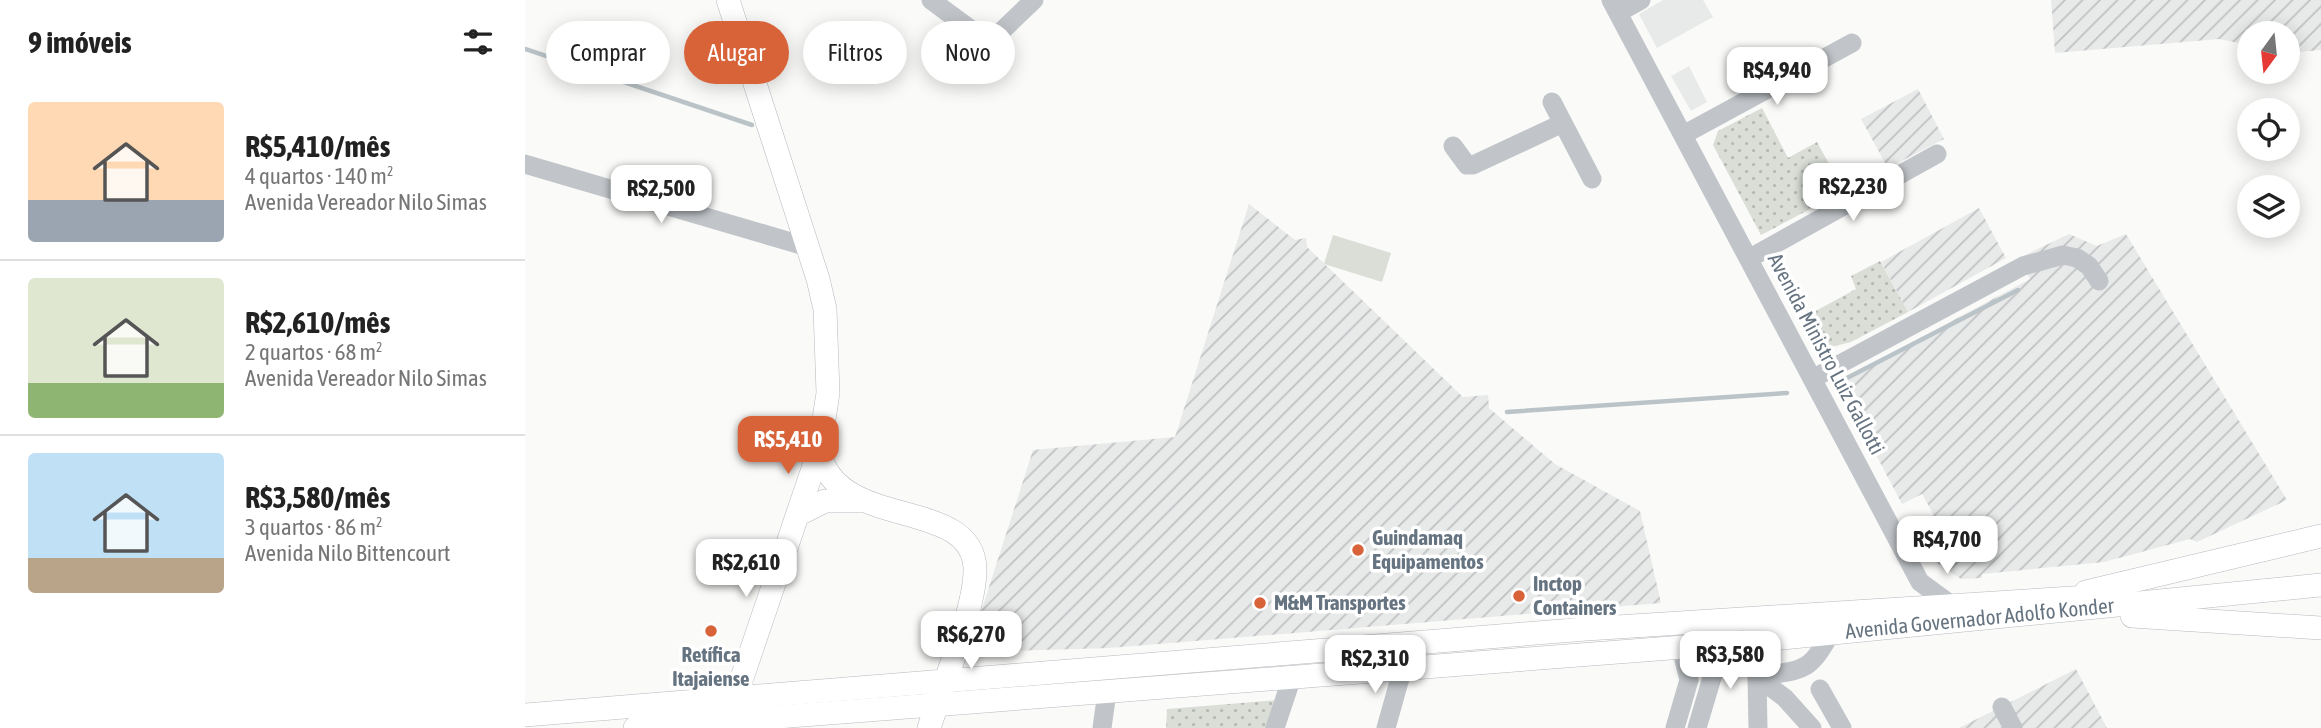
<!DOCTYPE html>
<html lang="pt">
<head>
<meta charset="utf-8">
<style>
  body { margin:0; font-family:"Asap Condensed",sans-serif; background:#f6f6f6; color:#222; height:100vh; display:flex; flex-direction:column; font-size:26px; white-space:nowrap }
  * { box-sizing:border-box; margin:0 }
  p { font-size:23px; color:#767676 }
  .icon { flex:none; width:38px; height:38px; fill:none; stroke:currentColor; stroke-width:2; stroke-linecap:round; stroke-linejoin:round }
  .map { position:relative; flex:1; overflow:hidden }
  .drawer { display:flex; flex-direction:column; background:#fff; width:525px }
  .drawer>* { flex:none }
  .top-card { position:absolute; left:21px; top:21px; width:665px; height:63px; display:flex; gap:14px }
  .needle { width:46px; rotate:195deg }
  .controls { position:absolute; left:1712px; top:21px; display:grid; gap:14px }
  .controls a { display:grid; place-items:center; width:63px; height:63px; border-radius:50%; background:#fff; box-shadow:0 4px 18px #0003; font-size:35px }
  .price { position:absolute; translate:-50% -60px; padding:0 16px; border-radius:14px; background:#fff; color:#222; font-size:23px; line-height:46px; filter:drop-shadow(0 2px 4px #0008) }
  .price::after { content:''; position:absolute; left:50%; top:42px; width:21px; height:16px; margin-left:-10px; background:inherit; clip-path:polygon(0 0,100% 0,50% 100%) }
  .price.on { background:#d86339; color:#fff }
  ul { padding:0; list-style:none }
  li { display:flex; align-items:center; gap:21px; height:175px; padding:0 28px }
  li+li { border-top:2px solid #e0e0e0 }
  li span { display:grid; place-items:center; flex:none; width:196px; height:140px; border-radius:7px; color:#555 }
  li>.icon { margin-inline-start:auto }
  span .icon { width:84px; height:84px; fill:#fffc; stroke-width:1 }
  li b { font-size:30px }
  h2 { display:flex; justify-content:space-between; align-items:center; height:84px; padding:0 28px; font-size:30px }
  .tag { padding:0 24px; border-radius:32px; background:#fff; box-shadow:0 4px 18px #0003; font-size:24px; line-height:63px }
  .tag.on { background:#d86339; color:#fff }
  main { display:flex; flex:1; min-height:0 }
  .map>svg:first-child { display:block }
  .built { fill:#e8e9e9 }
  .industrial { fill:url(#industrial-furrows) }
  .grass { fill:url(#grass-dots) }
  .pitch { fill:#daded7 }
  .lines { fill:none; stroke-linecap:round; stroke-linejoin:round }
  .stream { stroke:#bac4c8; stroke-width:4.5 }
  .major-casing { stroke:#b5b9be; stroke-width:24 }
  .minor { stroke:#c1c5c9; stroke-width:19 }
  .major { stroke:#fff; stroke-width:23 }
  .poi-dot { fill:#d86339; stroke:#fff; stroke-width:2.5 }
  .labels { text-anchor:middle; stroke-width:7; stroke-linejoin:round; paint-order:stroke }
  .street-label { font-size:21px; fill:#667481; stroke:#fff }
  .poi-label { font-size:21px; font-weight:bold; fill:#667481; stroke:#fff; text-anchor:start }
</style>
</head>
<body>
<main>
<section class="drawer">
<h2>9 imóveis<svg class="icon" aria-label="filters" viewBox="0 0 24 24"><path d="M4 7h16M4 17h16"/><circle cx="9" cy="7" r="2"/><circle cx="15" cy="17" r="2"/></svg></h2>
<ul>
<li><span style="background:linear-gradient(#ffd9b3 70%,#9aa5b1 0)"><svg class="icon" aria-label="home" viewBox="0 0 24 24"><path d="M3 11l9-7 9 7M6 9v11h12V9"/></svg></span><div><b>R$5,410/mês</b><p>4 quartos · 140 m²</p><p>Avenida Vereador Nilo Simas</p></div></li>
<li><span style="background:linear-gradient(#dfe7d0 75%,#8fb573 0)"><svg class="icon" aria-label="home" viewBox="0 0 24 24"><path d="M3 11l9-7 9 7M6 9v11h12V9"/></svg></span><div><b>R$2,610/mês</b><p>2 quartos · 68 m²</p><p>Avenida Vereador Nilo Simas</p></div></li>
<li><span style="background:linear-gradient(#bfe0f5 75%,#b9a48a 0)"><svg class="icon" aria-label="home" viewBox="0 0 24 24"><path d="M3 11l9-7 9 7M6 9v11h12V9"/></svg></span><div><b>R$3,580/mês</b><p>3 quartos · 86 m²</p><p>Avenida Nilo Bittencourt</p></div></li>
</ul>
</section>
<div class="map">
<svg width="1796" height="728" viewBox="0 0 1796 728">
  <defs>
    <pattern id="industrial-furrows" width="10" height="10" patternUnits="userSpaceOnUse" patternTransform="scale(1.75)"><rect width="10" height="10" fill="#e8e9e9"/><path d="M-1 1l2-2M0 10L10 0M9 11l2-2" fill="none" stroke="#c0c1c2"/></pattern>
    <pattern id="grass-dots" width="8" height="8" patternUnits="userSpaceOnUse" patternTransform="scale(1.75)"><rect width="8" height="8" fill="#daded7"/><path d="M2 2h.1M6 6h.1" fill="none" stroke="#b5b9b4" stroke-width="1.8" stroke-linecap="round"/></pattern>
  </defs>
  <rect width="100%" height="100%" fill="#fafaf8"/>
  <path class="built" d="M1138 0H1178L1188 17 1132 48 1114 14Z
    M1164 66 1182 102 1166 111 1146 76Z"/>
  <path class="industrial" d="M1526 0H1796V50L1762 53V33H1724V45L1694 39 1530 53Z
    M1393 89 1419 139 1363 168 1336 119Z
    M724 204 770 240 781 238 782 247 938 397 963 395 964 408 1030 464 1115 511 1136 603 584 648 453 652 445 646 508 450 650 437Z
    M1454 208 1481 258 1383 312 1356 262Z
    M1544 234 1572 246 1601 234 1762 500 1672 542 1665 539 1579 562 1457 574V578L1436 579 1406 559 1389 527 1408 515 1406 510 1397 494 1377 504 1314 385 1315 381 1505 279 1494 258Z
    M1551 669 1582 728H1434Z"/>
  <path class="grass" d="M1237 108 1263 158 1292 142 1319 191 1236 235 1188 145 1193 131Z
    M1355 261 1383 312 1326 342 1294 350 1276 319 1331 289 1326 276Z
    M753 700 741 728H641L642 709Z"/>
  <path class="pitch" d="M808 235 866 253 857 282 799 264Z"/>
  <g class="lines">
    <path class="stream" d="M0 49 227 125
      M1320 379 1493 290
      M982 412 1262 393"/>
    <g class="major-casing">
      <g id="major">
        <path d="M294 451C311 532 447 496 450 568 451 608 417 687 404 728"/>
        <path d="M274 514 300 501H334"/>
        <path d="M1561 592 1796 536"/>
        <path d="M1607 616 1796 628"/>
        <path d="M200 709 218 675 294 451 303 393 300 309 293 279 203 0"/>
        <path d="M0 715 1061 629 1579 596"/>
        <path id="s1" d="M110 728 1197 644 1796 585"/>
      </g>
    </g>
    <path class="minor" d="M406 0 464 43 509 0
      M1086 0 1395 582 1425 604
      M1093 13 1116 0
      M1027 102 1067 179
      M1158 135 1327 43
      M928 146 942 165H948L1038 123
      M0 164 283 247
      M1225 258 1412 154
      M1287 379 1498 266 1538 255 1552 258 1564 266 1574 281
      M1220 642 1232 677 1260 698 1287 728
      M1295 689 1317 728
      M1477 707 1488 728
      M577 728 582 692
      M750 728 767 677
      M861 728 877 671
      M1150 728 1164 680 1156 648
      M1172 728 1197 644
      M1233 728 1232 677C1275 669 1284 675 1305 634"/>
    <use href="#major" class="major"/>
  </g>
  <g class="poi-dot">
    <circle cx="833" cy="550" r="7"/>
    <circle cx="994" cy="596" r="7"/>
    <circle cx="735" cy="603" r="7"/>
    <circle cx="186" cy="631" r="7"/>
  </g>
  <g class="labels">
    <g class="street-label">
      <text transform="translate(1301 354) rotate(62)" y="7">Avenida Ministro Luiz Gallotti</text>
      <text dy="7" stroke="none"><textPath href="#s1" startOffset="1349">Avenida Governador Adolfo Konder</textPath></text>
    </g>
    <g class="poi-label">
      <text x="847" y="545">Guindamaq<tspan x="847" dy="24">Equipamentos</tspan></text>
      <text x="1008" y="591">Inctop<tspan x="1008" dy="24">Containers</tspan></text>
      <text x="749" y="610">M&amp;M Transportes</text>
      <text x="186" y="662" text-anchor="middle">Retífica<tspan x="186" dy="24">Itajaiense</tspan></text>
    </g>
  </g>
</svg>
<div class="controls">
<a><svg class="needle" viewBox="-14 -14 28 28"><path d="M0-13l5 13h-10z" fill="#e53935"/><path d="M0 13l5-13h-10z" fill="#767676"/></svg></a>
<a><svg class="icon" aria-label="locate" viewBox="0 0 24 24"><circle cx="12" cy="12" r="6"/><path d="M12 2v4M12 18v4M2 12h4M18 12h4"/></svg></a>
<a><svg class="icon" aria-label="layers" viewBox="0 0 24 24"><path d="M12 4l9 5-9 5-9-5zM3 14l9 5 9-5"/></svg></a>
</div>
<b class="price" style="left:1252px;top:107px">R$4,940</b>
<b class="price" style="left:1328px;top:223px">R$2,230</b>
<b class="price" style="left:136px;top:225px">R$2,500</b>
<b class="price on" style="left:263px;top:476px">R$5,410</b>
<b class="price" style="left:1422px;top:576px">R$4,700</b>
<b class="price" style="left:221px;top:599px">R$2,610</b>
<b class="price" style="left:446px;top:671px">R$6,270</b>
<b class="price" style="left:1205px;top:691px">R$3,580</b>
<b class="price" style="left:850px;top:695px">R$2,310</b>
<div class="top-card">
<a class="tag">Comprar</a>
<a class="tag on">Alugar</a>
<a class="tag">Filtros</a>
<a class="tag">Novo</a>
</div>
</div>
</main>
</body>
</html>
